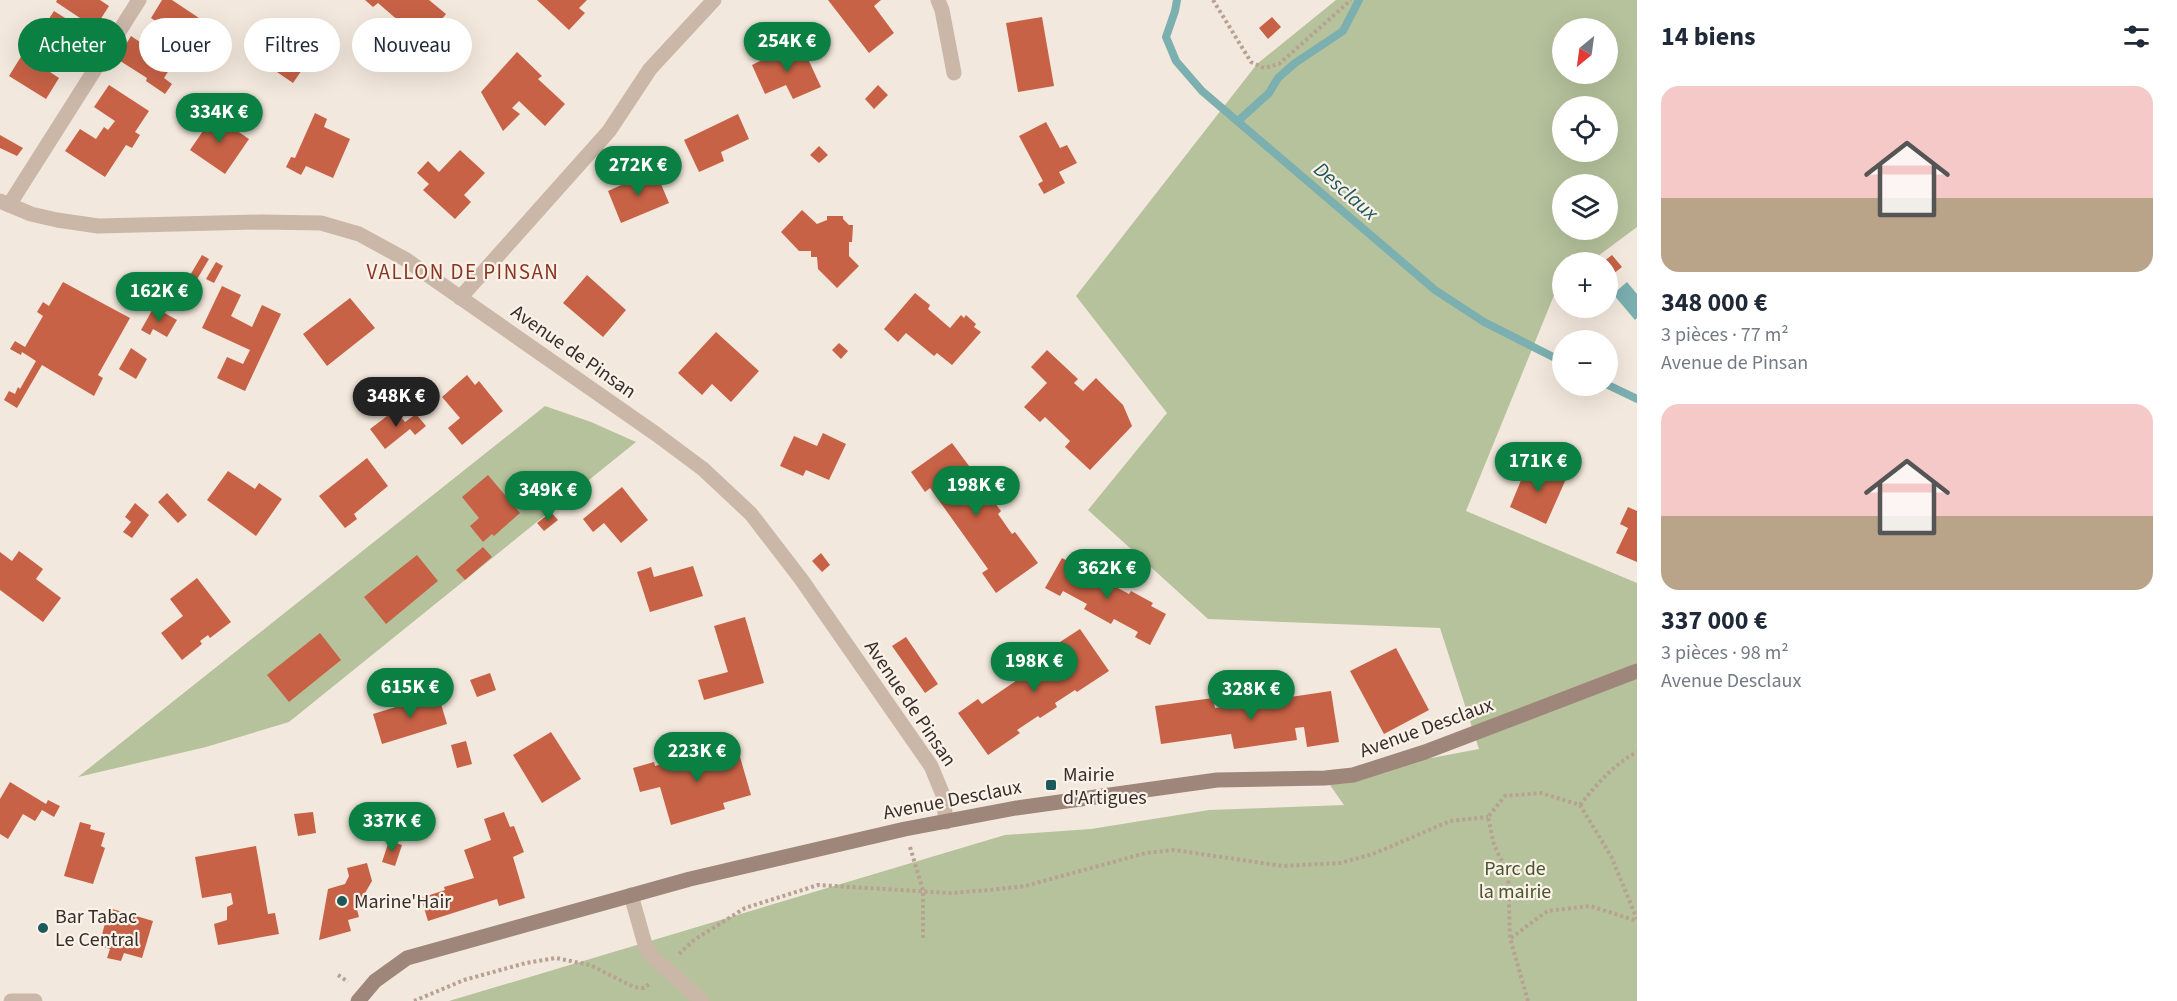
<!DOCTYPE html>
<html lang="fr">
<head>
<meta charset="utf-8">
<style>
  body { margin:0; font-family:"Source Sans 3",sans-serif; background:#f6f6f7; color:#1f2937; height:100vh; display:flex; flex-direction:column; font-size:22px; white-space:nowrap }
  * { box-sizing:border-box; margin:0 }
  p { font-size:20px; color:#747a83 }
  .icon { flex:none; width:33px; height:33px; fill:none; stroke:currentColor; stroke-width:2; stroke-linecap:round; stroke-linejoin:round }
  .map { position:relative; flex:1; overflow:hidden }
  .side { display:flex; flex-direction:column; background:#fff; width:540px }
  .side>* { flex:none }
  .banner { position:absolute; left:18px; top:18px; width:570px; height:54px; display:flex; gap:12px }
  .needle { width:39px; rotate:209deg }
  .fabs { position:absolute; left:1552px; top:18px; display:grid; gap:12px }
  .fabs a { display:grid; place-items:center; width:66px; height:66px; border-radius:50%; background:#fff; box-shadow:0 6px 24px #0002; font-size:30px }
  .price { position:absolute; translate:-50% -51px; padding:0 14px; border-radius:21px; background:#0b8043; color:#fff; font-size:20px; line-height:39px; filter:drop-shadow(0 2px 3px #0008) }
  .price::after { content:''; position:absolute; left:50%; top:36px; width:18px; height:14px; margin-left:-9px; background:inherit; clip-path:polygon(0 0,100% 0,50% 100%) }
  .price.active { background:#222; color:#fff }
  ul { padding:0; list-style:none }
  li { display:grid; align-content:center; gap:12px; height:318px; padding:0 24px }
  li span { display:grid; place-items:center; height:186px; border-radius:18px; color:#555 }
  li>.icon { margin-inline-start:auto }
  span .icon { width:108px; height:108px; fill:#fffc; stroke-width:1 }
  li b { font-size:26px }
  h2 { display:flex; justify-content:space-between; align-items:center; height:72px; padding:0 24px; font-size:26px }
  .pill { padding:0 21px; border-radius:27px; background:#fff; box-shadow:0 6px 24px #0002; font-size:21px; line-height:54px }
  .pill.active { background:#0b8043; color:#fff }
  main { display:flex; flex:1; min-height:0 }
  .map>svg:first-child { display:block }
  .green { fill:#b6c29c; fill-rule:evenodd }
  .water { fill:#7bafb0 }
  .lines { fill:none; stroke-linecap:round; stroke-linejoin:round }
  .stream { stroke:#7bafb0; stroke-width:8 }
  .building { fill:#c76246 }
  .path { stroke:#b7a192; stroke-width:4; stroke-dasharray:3 3; stroke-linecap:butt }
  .lane { stroke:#cbb7a8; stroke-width:15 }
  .street { stroke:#cbb7a8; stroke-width:15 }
  .secondary { stroke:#9f867a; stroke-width:15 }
  .poi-dot { fill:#1d585a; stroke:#faf2e9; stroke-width:2 }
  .labels { text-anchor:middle; stroke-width:4.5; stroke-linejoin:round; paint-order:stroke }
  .street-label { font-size:20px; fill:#382d29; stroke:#faf2e9 }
  .poi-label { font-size:20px; fill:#382d29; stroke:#faf2e9; text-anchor:start }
  .park-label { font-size:20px; fill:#48562c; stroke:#faf2e9 }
  .water-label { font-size:21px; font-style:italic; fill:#1d585a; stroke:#faf2e9 }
  .neighbourhood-label { font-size:21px; letter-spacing:1.5px; fill:#883621; stroke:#faf2e9 }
</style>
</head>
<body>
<main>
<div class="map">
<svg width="1637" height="1001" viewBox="0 0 1637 1001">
  <rect width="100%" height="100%" fill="#f3e8dd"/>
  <path class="green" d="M1336 0H1637V227L1590 262H1563V283L1557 288 1466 511 1637 583V1001H449L1005 835 1091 829 1209 810 1344 805 1325 778 1479 749 1440 628 1208 619 1088 510 1167 413 1076 296 1257 64ZM1563 28H1608V74H1563ZM1563 106H1608V152H1563ZM1563 184H1608V230H1563Z
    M545 406 591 422 636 442 289 722 206 747 78 777Z"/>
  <path class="water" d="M1627 282 1637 294V318L1635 320 1613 294Z"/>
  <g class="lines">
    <path class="stream" d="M1177 0 1175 11 1166 37 1176 61 1202 91 1435 290 1484 322 1563 362
      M1238 121 1269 93 1278 78 1295 63 1343 31 1359 0
      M1608 385 1637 399"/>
  </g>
  <path class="building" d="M57 0H100L109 6 95 28 56 2Z
    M162 0H172L205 22 192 43 197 46 189 59 180 53 164 78 172 84 165 94 146 81 147 78 117 59 131 36 149 48 157 36 165 41 171 31 151 18Z
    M365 0H429L446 14 423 42 378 3 373 7Z
    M537 0H587L579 8 585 13 569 30Z
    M828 0H881L874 6 894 33 869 53Z
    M54 11 92 35 77 57 58 46 52 56 55 58 47 70 59 78 46 99 9 76 30 42 27 40 35 27 41 31Z
    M1042 17 1054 86 1018 92 1006 23Z
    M1272 17 1281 27 1268 39 1259 28Z
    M282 24 317 48 293 83 258 59Z
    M802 46 821 87 793 99 786 85 765 94 752 65 776 53 777 57Z
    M517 52 542 76 538 79 565 104 545 126 519 101 512 108 520 114 503 131 481 92Z
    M109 85 149 111 135 132 140 135 132 148 126 145 105 177 65 151 80 129 96 139 104 127 108 130 115 121 94 107Z
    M878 85 888 95 874 109 865 99Z
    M315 113 327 119 324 127 350 139 333 178 306 166 301 175 286 167 291 157 295 158Z
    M738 114 749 139 721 152 724 161 699 172 684 140Z
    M214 115 249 139 225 174 190 150Z
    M1046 122 1060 148 1067 145 1077 163 1059 172 1065 183 1044 194 1038 184 1043 181 1019 136Z
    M0 135 23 148 17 156 0 148Z
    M819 146 828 155 819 163 810 155Z
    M460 150 485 173 464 195 471 202 455 219 423 190 429 184 417 173 428 161 439 172Z
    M655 170 669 203 621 223 608 191Z
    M802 210 817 224 827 220V216H843V219L849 225H853L852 242H849V256L859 266 837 288 818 269 817 257H811V251H799L781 232Z
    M202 255 209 259 196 281 189 277Z
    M1612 255 1622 267 1608 278V262H1603Z
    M216 262 223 266 214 283 206 279Z
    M587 275 626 310 603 337 563 303Z
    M63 282 130 318 98 375 103 378 94 396 42 365 17 408 4 400 9 391 15 394 18 387 20 389 36 361 22 352 21 355 10 349 15 341 25 347 43 316 37 312 43 302 49 306Z
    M222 286 241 295 231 316 252 327 262 305 281 314 245 391 217 378 227 357 243 364 250 350 202 328Z
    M915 293 930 305 928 309 950 328 961 315 964 318 966 315 976 324 974 327 981 332 952 365 937 353 934 356 906 333 898 342 884 329Z
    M350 298 375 328 327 366 303 334Z
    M154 307 177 320 167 337 153 329 150 335 141 330Z
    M716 332 759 371 731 402 712 384 702 395 678 373Z
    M839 343 848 351 841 359 832 350Z
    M131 348 147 359 136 379 119 369Z
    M1047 350 1078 379 1074 383 1083 391 1096 378 1123 405 1132 426 1090 470 1065 447 1070 441 1045 417 1040 422 1024 407 1047 383 1031 367Z
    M467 375 475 385 479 381 503 411 462 445 448 428 460 418 442 397Z
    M395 410 405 422 416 414 426 426 415 435 410 429 385 449 370 429Z
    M823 433 846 444 829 480 806 470 803 476 780 466 794 436 817 446Z
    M952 443 975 474 972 476 986 497 989 495 1001 511 998 514 1012 534 1015 532 1038 563 996 593 982 573 988 569 930 488 925 492 911 472Z
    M367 458 388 486 354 514 357 519 345 528 319 496Z
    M1528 463 1566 479 1546 524 1510 507Z
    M228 471 255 489 259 483 282 499 256 536 207 500Z
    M488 475 520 513 494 536 492 534 483 542 470 526 479 518 462 497Z
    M622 487 648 520 621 543 604 523 593 532 583 519Z
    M167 493 187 515 178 523 158 502Z
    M135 503 149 515 132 538 123 532 131 522 125 517Z
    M1628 507 1637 511V562L1616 553 1628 528 1620 524Z
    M551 512 558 520 544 531 537 523Z
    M483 547 492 557 465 580 456 570Z
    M19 551 43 569 36 579 61 598 43 622 0 590V552L12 561Z
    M821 553 830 565 822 572 812 561Z
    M417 555 438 581 386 624 364 597Z
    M1062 558 1077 566 1079 563 1101 575 1099 578 1129 594 1131 591 1153 603 1151 606 1166 614 1150 645 1135 637 1138 632 1114 619 1111 624 1084 609 1087 604 1063 591 1060 596 1045 588Z
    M693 566 703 596 650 612 637 572 651 567 654 577Z
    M197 578 231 622 210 638 208 635 200 641 202 644 182 660 161 633 183 616 170 599Z
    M745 617 764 683 704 700 698 680 728 672 714 626Z
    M1080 629 1109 671 1077 692 1075 690 1055 703 1057 707 1040 718 1038 716 1017 730 1020 733 988 755 958 713 978 699 982 704 1064 648 1060 642Z
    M320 633 341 660 289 702 267 675Z
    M906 637 938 684 925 693 892 646Z
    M1396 648 1429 710 1384 734 1350 671Z
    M490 673 496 690 477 697 470 680Z
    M1331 691 1339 742 1307 747 1304 727 1295 728 1297 740 1234 749 1231 734 1161 744 1155 706 1213 698 1215 708Z
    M438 694 447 724 382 744 373 714Z
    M551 732 581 779 542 803 513 755Z
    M466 741 472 764 457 768 451 745Z
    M736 743 751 795 723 803 725 809 671 825 660 787 640 792 633 768 654 762 655 766Z
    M10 782 46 804 48 800 60 806 54 817 42 810 35 821 23 814 8 839 0 834V799Z
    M313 812 316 833 298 836 294 814Z
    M504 812 510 827 514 826 524 852 513 857 525 898 499 906 497 899 428 921 421 898 445 890 444 887 474 878 464 850 491 840 484 819Z
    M80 822 91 825 90 829 105 833 101 846 105 848 93 884 64 876Z
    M389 841 402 845 395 866 382 862Z
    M256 846 268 914 275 913 279 934 218 945 214 924 227 920V907L233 904 231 893 202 898 195 857Z
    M367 863 372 881 361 900 355 902 359 917 348 920 351 931 319 940 328 889 345 884 349 876 347 868Z
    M109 908 153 921 142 958 124 953 121 961 107 958 110 949 99 946Z"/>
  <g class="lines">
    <path class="path" d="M1213 0 1251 62 1264 68 1279 64 1351 0
      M1580 805C1597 784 1613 765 1637 752
      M910 847 923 890V941
      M1511 938 1547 911 1590 906 1637 921
      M679 954 694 940 745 908 818 885 950 893 990 890 1025 886 1146 853 1174 850 1283 866 1340 863 1373 854 1450 821 1488 817
      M338 975 348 982
      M414 1001 464 980 526 963 556 958 590 965 634 987 644 988 651 983
      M1528 1001 1510 938 1508 874 1494 845 1488 817 1505 796 1541 793 1580 805 1611 856 1637 919"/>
    <path class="lane" d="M9 205 139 0
      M631 895 646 948 653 957 702 1001"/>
    <path class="street" d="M938 0 942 10 954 73
      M0 201 31 214 57 220 98 226 261 222 321 223 359 234 405 259 656 434 703 469 751 514 801 579 931 766 943 795 946 822
      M460 298 609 131 650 69 714 0
      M11 1001H35"/>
    <path class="secondary" d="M358 1001 375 981 407 958 690 879 905 829 1016 808 1217 780 1325 778 1353 775 1425 752 1637 671"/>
  </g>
  <g class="poi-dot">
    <rect x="1045" y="779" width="12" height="12" rx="3"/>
    <circle cx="342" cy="901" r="6"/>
    <circle cx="43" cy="928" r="6"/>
  </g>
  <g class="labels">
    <g class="street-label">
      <text transform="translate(574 351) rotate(35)" y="7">Avenue de Pinsan</text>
      <text transform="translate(911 703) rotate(56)" y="7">Avenue de Pinsan</text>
      <text transform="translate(1426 727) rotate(-20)" y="7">Avenue Desclaux</text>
      <text transform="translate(952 799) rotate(-11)" y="7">Avenue Desclaux</text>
    </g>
    <g class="poi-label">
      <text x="1063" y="781">Mairie<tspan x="1063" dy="23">d'Artigues</tspan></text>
      <text x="354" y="908">Marine'Hair</text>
      <text x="55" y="923">Bar Tabac<tspan x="55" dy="23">Le Central</tspan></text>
    </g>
    <g class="park-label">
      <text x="1515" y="875">Parc de<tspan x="1515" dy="23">la mairie</tspan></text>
    </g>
    <g class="water-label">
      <text transform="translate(1346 191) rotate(41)" y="7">Desclaux</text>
    </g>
    <g class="neighbourhood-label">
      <text x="463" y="279">VALLON DE PINSAN</text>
    </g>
  </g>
</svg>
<div class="fabs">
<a><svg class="needle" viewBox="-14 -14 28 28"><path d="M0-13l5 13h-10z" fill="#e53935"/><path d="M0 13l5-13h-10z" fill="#747a83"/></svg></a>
<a><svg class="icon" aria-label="locate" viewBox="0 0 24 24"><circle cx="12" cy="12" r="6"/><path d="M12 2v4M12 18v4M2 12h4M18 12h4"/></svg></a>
<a><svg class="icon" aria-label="layers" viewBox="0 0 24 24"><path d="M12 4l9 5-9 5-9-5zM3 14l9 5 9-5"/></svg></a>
<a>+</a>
<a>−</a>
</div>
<b class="price" style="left:787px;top:73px">254K €</b>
<b class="price" style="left:219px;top:144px">334K €</b>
<b class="price" style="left:638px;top:197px">272K €</b>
<b class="price" style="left:159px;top:323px">162K €</b>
<b class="price active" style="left:396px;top:428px">348K €</b>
<b class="price" style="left:1538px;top:493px">171K €</b>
<b class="price" style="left:976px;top:517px">198K €</b>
<b class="price" style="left:548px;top:522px">349K €</b>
<b class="price" style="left:1107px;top:600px">362K €</b>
<b class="price" style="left:1034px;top:693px">198K €</b>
<b class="price" style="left:410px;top:719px">615K €</b>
<b class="price" style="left:1251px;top:721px">328K €</b>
<b class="price" style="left:697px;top:783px">223K €</b>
<b class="price" style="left:392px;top:853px">337K €</b>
<div class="banner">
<a class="pill active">Acheter</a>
<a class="pill">Louer</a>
<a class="pill">Filtres</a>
<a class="pill">Nouveau</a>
</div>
</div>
<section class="side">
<h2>14 biens<svg class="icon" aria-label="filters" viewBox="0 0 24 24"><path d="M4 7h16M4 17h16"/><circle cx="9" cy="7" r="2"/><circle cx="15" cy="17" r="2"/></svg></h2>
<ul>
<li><span style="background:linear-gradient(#f6c9c9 60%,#b9a48a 0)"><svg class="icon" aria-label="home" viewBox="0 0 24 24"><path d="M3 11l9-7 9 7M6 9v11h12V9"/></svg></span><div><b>348 000 €</b><p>3 pièces · 77 m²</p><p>Avenue de Pinsan</p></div></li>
<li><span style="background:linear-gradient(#f6c9c9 60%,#b9a48a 0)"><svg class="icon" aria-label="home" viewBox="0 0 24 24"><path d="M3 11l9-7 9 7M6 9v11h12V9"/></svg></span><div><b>337 000 €</b><p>3 pièces · 98 m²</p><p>Avenue Desclaux</p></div></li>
</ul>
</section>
</main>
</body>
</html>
